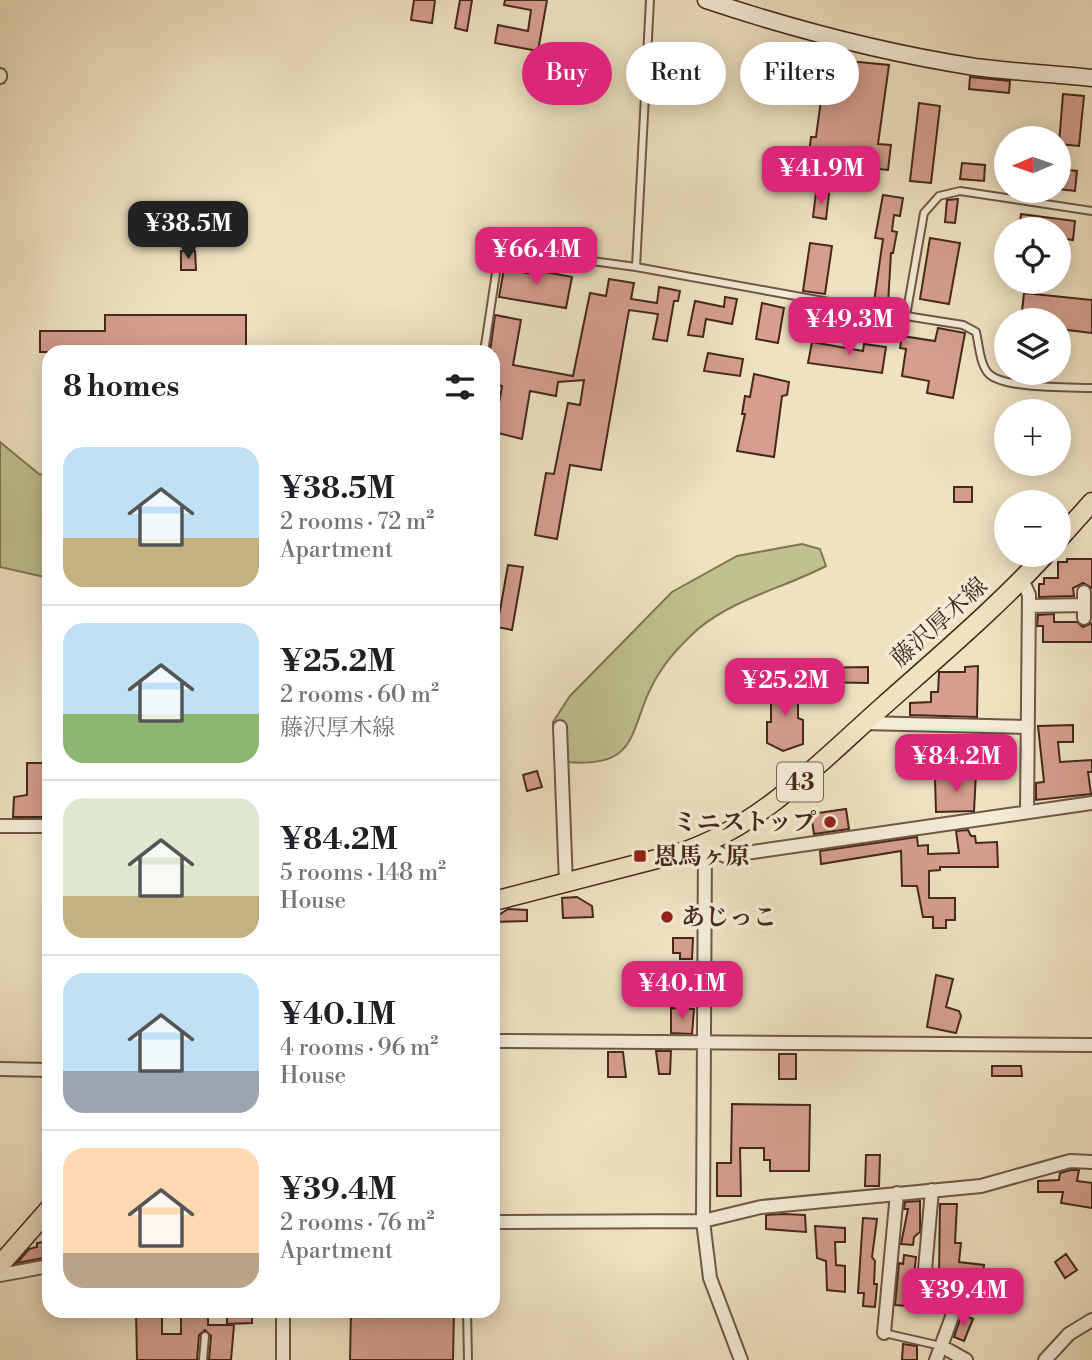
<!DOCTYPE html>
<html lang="en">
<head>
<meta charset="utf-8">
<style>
  body { margin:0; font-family:"Libre Bodoni","Noto Serif JP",serif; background:#f6f6f6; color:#202124; height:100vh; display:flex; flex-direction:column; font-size:26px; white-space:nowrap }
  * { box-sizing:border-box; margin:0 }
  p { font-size:23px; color:#757577 }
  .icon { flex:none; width:38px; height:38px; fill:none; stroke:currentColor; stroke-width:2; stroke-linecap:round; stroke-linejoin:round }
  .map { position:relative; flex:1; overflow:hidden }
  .side { position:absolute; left:42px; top:345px; width:458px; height:973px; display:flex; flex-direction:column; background:#fff; border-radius:21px; box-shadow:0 4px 18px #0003 }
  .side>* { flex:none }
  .hud { position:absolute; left:522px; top:42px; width:466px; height:63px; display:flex; gap:14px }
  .needle { width:46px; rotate:268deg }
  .buttons { position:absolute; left:994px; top:126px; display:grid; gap:14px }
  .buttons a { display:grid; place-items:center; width:77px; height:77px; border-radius:50%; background:#fff; box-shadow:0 4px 18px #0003; font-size:35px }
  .price { position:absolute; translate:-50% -60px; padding:0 16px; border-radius:14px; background:#db2777; color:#fff; font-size:23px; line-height:46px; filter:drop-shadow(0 2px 4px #0008) }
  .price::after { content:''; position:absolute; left:50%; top:42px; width:21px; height:16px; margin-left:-10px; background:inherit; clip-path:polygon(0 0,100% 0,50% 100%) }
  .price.current { background:#222; color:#fff }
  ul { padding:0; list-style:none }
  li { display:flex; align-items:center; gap:21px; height:175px; padding:0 21px }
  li+li { border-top:2px solid #e0e0e0 }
  li span { display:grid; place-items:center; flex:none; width:196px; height:140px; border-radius:21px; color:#555 }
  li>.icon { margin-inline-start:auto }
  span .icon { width:84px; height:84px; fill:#fffc; stroke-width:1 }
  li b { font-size:30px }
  h2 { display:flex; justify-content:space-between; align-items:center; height:84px; padding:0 21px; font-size:30px }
  .pill { padding:0 24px; border-radius:32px; background:#fff; box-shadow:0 4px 18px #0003; font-size:24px; line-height:63px }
  .pill.current { background:#db2777; color:#fff }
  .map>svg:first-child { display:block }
  .green { fill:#bfc18e; stroke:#827454; stroke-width:2 }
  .building { fill:#d59e8e; stroke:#46281b; stroke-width:2 }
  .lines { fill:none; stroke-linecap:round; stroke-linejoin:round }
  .service-casing { stroke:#705644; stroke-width:10 }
  .minor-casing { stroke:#705644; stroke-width:16 }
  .secondary-casing { stroke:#46281b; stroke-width:19 }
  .primary-casing { stroke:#46281b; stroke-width:21 }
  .service { stroke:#f4ecd7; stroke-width:6 }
  .minor { stroke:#f4ecd7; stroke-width:12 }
  .secondary { stroke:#f4ecd7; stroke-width:16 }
  .primary { stroke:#eee2c1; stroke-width:18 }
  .poi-dot { fill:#8f2418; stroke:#f4ecd7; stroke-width:2.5 }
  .labels { text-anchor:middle; stroke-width:7; stroke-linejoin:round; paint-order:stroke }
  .shield { fill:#f4ecd7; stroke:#7a6353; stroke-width:2 }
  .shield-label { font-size:23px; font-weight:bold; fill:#46281b }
  .street-label { font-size:24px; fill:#46281b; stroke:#f4ecd7 }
  .poi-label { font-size:24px; font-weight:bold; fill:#46281b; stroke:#f4ecd7; text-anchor:start }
</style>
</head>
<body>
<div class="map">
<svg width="1092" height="1360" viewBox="0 0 1092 1360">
  <rect width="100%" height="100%" fill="#eee2c1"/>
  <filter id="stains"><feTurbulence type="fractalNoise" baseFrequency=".00286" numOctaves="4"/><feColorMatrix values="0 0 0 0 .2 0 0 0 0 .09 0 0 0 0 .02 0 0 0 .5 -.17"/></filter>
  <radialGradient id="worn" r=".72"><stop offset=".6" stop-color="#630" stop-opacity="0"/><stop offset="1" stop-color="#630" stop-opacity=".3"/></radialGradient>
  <path class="green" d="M0 442 39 474 49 476V578L0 567Z
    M802 544 820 549 826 566C784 588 735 598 698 629 686 640 671 655 662 669 624 722 650 773 557 761L553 722 570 696 672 592 737 556Z"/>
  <path class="building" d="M414 0H435L432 23 411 20Z
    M460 0H472L467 31 455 28Z
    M505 0H547L538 51 495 43 498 25 528 31 531 10 504 5Z
    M838 60 889 65 878 144 891 145 888 170 808 162 811 137H816L821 100 834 102Z
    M970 77 1010 81 1009 93 969 89Z
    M1063 94 1084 96 1079 146 1059 144Z
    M919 103 940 106 931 183 910 181Z
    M962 163 985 165 984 181 960 179Z
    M1059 169 1077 171 1075 191 1059 189Z
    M816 193 829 194 826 219 813 217Z
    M883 195 903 198 900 216 894 215 892 231 897 232 893 253H891L888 304 874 302 883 239 875 238Z
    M958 199 955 223 945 222 947 200Z
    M1021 214 1075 221 1073 240 1059 238V229H1019Z
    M930 238 960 243 949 304 920 299Z
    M810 243 832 246 825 294 803 291Z
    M181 251H195L196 270H181Z
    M542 266 546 272 572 277 566 308 499 297 504 269 533 274Z
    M609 279 634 283 631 299 657 303 659 287 680 291 678 301H674L667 341 653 339 658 314 629 310 601 470 570 465 557 539 535 535 546 473 554 474 568 403 580 405 584 380 558 382 556 396 530 391 522 439 494 432V410L498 409 502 386 494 384V352H490L495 315 521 320 513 365 573 376 590 293 606 296Z
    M1024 293 1092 300V333L1059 329V320H1021Z
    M725 297 737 299 732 324 706 319 703 337 688 335 695 301 724 307Z
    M762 303 784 308 778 343 756 339Z
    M105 315H246V352H40V331H105Z
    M938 328 965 333 953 398 927 393 929 381 902 376 906 349 900 348 902 336 935 341Z
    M812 342 863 351 864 344 886 347 882 373 808 363Z
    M708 353 743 359 740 376 704 371Z
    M754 374 789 382 787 395 782 396 774 457 737 451 745 414H742L745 396 750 397Z
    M954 487H972V502H954Z
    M1067 559H1092V588L1083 583 1073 588 1074 596 1039 597V584H1044V578H1058V562H1067Z
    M508 565 523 567 512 630 497 627Z
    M1054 614V622H1077L1083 627 1092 623V642H1043V626H1037L1038 615Z
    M978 666 977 717 910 715V703L931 702V692H938L939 672H965V667Z
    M868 667V683L808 682V668Z
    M787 680 798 681V718L803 720V744L783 751 767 743V722H771V688H784Z
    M1073 725V742H1058L1060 762 1092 760V772H1088L1091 794 1036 800V783L1044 782 1038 726Z
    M27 763H49V782H45V817H13L14 797 27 795Z
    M537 771 542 787 527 791 523 775Z
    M959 773H976L974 811 936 812 935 779H959Z
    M846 809 849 829 814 834 811 814Z
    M968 830 971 836H975L976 843 997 842 998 867H940V870L929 871V898H955V920H946V928H933V917H923L917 886H902L901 851 821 864 820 851 917 837 918 846 928 845V854L959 853 956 831Z
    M577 897 592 906 593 917 563 918 562 898Z
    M508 909 527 910V921L494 922V918Z
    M673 938H693L692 959H680V953H673Z
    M936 975 953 979 946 1007 959 1011 961 1016 956 1033 927 1027Z
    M671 1008 694 1009 692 1034 671 1033Z
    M656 1051H671L670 1074H659Z
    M608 1052H623L626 1077H608Z
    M779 1054H796V1079H779Z
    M992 1066H1021L1022 1076H992Z
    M732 1104 810 1105 809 1171H770V1160H764V1148H740L741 1196H717V1163H731Z
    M866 1155H880L879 1186H865Z
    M1071 1170H1079L1077 1181 1092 1183V1208L1061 1203 1063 1192H1038V1181L1059 1180 1060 1173Z
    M920 1201V1232L914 1237 913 1245 901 1244 908 1209H904L905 1202Z
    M940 1204H957L955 1243H961L959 1262 984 1265 982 1284 956 1281 951 1293 914 1291 946 1306 945 1309 895 1305 899 1263 903 1264 904 1255 916 1257 914 1275 920 1288 928 1289 933 1277H939Z
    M784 1214 805 1215 806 1232 766 1229V1215Z
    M863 1218 877 1219 872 1257 875 1261 874 1284H877L875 1307 863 1306 864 1293H858Z
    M815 1226 845 1228V1242H835L836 1265 845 1266V1292L827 1290 826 1261 817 1258Z
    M49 1241V1257L17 1263 29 1249 37 1247V1243Z
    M1066 1254 1077 1270 1065 1278 1055 1262Z
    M136 1311H162V1334H181V1311H208V1325H234L231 1360H209L211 1336 205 1330 199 1335 197 1360H137Z
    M227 1311H252V1323L227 1324Z
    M351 1311H454L453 1360H350Z
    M962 1314 973 1319 964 1341 954 1337Z
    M903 1344 917 1346V1360H902Z"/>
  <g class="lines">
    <g class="service-casing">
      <path id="service" d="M636 267 906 316 924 213 939 196 960 191 1092 211
        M906 316 963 325 976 332C979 345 980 365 989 374 1005 389 1070 387 1092 388
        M484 352 497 266 511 250 636 267 650 0
        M467 1311 468 1360
        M884 1333 941 1346
        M203 1360 205 1336"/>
    </g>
    <g class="minor-casing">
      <path id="minor" d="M0 75V77
        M1022 579 1029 595 1027 812
        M1084 592V618
        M1029 606 1084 605
        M863 723 1028 727
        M560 727 566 884
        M0 826H49
        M705 845 703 1221 710 1278 741 1360
        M705 845 725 856 1092 803
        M494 1041 1092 1045
        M0 1069 49 1070
        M494 1222 703 1221 761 1207 981 1186 1070 1161 1092 1162
        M0 1275 49 1266
        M924 1281 932 1190
        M283 1311V1360
        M884 1333 897 1193
        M941 1346 966 1360
        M936 1360 960 1295
        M1045 1360 1069 1334 1092 1320"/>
    </g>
    <g class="secondary-casing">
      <path id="secondary" d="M706 0C793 29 885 53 975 67 1014 72 1053 74 1092 78"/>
    </g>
    <g class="primary-casing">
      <path id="primary" d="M1059 539 1092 502
        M494 901 680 853C761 826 819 763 881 708 937 658 994 610 1045 555
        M0 1265 49 1209"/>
    </g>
    <use href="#service" class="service"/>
    <use href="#minor" class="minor"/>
    <use href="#secondary" class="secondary"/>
    <use href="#primary" class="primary"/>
  </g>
  <g class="poi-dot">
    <circle cx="830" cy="822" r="7"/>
    <rect x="633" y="849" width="14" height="14" rx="3.5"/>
    <circle cx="667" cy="917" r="7"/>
  </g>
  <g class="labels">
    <rect class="shield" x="777" y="762.5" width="46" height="39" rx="5"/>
    <g class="shield-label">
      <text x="800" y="790">43</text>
    </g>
    <g class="street-label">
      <text transform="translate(939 622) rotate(-42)" y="8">藤沢厚木線</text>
    </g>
    <g class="poi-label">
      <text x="816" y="830" text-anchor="end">ミニストップ</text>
      <text x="654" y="864">恩馬ヶ原</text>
      <text x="681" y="925">あじっこ</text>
    </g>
  </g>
  <rect width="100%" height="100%" filter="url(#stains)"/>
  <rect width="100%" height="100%" fill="url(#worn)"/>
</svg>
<div class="buttons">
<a><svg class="needle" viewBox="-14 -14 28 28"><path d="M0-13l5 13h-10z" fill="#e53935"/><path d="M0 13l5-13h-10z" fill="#757577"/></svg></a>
<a><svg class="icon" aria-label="locate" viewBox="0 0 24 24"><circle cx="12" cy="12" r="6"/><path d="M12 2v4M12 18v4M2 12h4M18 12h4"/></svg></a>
<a><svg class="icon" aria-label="layers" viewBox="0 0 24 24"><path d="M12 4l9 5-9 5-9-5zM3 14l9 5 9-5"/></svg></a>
<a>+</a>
<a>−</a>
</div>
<b class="price" style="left:821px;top:206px">¥41.9M</b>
<b class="price current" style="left:188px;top:261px">¥38.5M</b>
<b class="price" style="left:536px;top:287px">¥66.4M</b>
<b class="price" style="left:849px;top:357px">¥49.3M</b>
<b class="price" style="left:785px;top:718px">¥25.2M</b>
<b class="price" style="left:956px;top:794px">¥84.2M</b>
<b class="price" style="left:682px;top:1021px">¥40.1M</b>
<b class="price" style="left:963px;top:1328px">¥39.4M</b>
<div class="hud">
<a class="pill current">Buy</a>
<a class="pill">Rent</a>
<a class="pill">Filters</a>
</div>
<section class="side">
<h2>8 homes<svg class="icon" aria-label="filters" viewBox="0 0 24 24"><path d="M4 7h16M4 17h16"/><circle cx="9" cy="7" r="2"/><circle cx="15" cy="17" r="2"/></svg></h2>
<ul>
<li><span style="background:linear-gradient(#bfe0f5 65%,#c2b280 0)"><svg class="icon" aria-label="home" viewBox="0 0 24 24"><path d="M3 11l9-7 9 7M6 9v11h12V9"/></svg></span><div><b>¥38.5M</b><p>2 rooms · 72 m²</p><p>Apartment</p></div></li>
<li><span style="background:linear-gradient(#bfe0f5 65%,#8fb573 0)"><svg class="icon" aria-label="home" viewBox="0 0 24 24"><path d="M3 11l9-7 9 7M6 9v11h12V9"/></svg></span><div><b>¥25.2M</b><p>2 rooms · 60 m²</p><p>藤沢厚木線</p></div></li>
<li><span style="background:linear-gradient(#dfe7d0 70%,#c2b280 0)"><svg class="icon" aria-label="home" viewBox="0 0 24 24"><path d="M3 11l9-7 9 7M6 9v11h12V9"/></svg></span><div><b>¥84.2M</b><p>5 rooms · 148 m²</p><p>House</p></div></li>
<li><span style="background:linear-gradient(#bfe0f5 70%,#9aa5b1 0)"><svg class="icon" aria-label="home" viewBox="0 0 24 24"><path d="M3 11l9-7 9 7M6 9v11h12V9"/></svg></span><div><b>¥40.1M</b><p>4 rooms · 96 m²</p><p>House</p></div></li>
<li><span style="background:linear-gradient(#ffd9b3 75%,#b9a48a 0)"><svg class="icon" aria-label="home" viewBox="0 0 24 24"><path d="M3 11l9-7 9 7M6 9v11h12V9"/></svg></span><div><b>¥39.4M</b><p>2 rooms · 76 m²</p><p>Apartment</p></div></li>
</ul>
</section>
</div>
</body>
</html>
